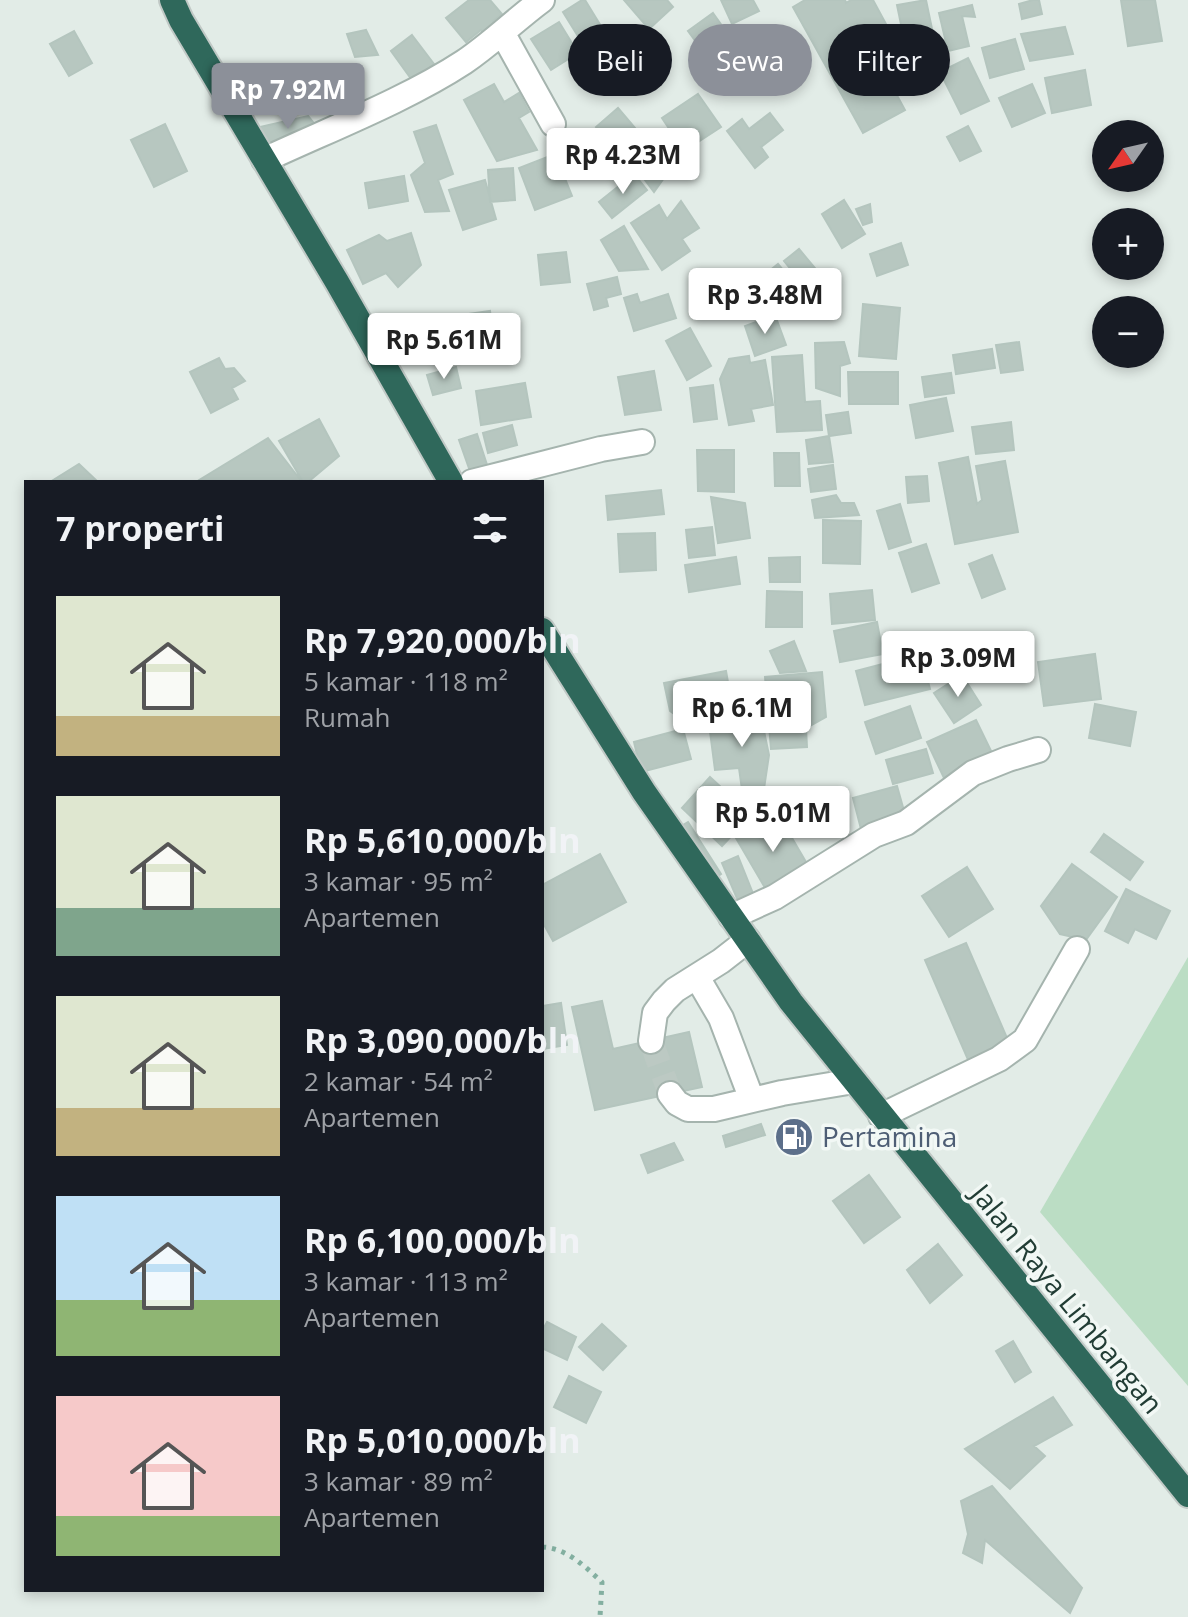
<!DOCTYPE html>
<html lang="id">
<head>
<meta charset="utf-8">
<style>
  body { margin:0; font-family:"Open Sans",sans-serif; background:#242831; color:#f1f3f6; height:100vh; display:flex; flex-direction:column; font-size:30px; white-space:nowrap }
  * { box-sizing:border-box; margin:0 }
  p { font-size:26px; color:#9ea1a6 }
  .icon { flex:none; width:44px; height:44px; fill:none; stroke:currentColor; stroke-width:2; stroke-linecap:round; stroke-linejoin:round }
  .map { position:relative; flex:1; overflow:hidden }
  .sheet { position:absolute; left:24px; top:480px; width:520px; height:1112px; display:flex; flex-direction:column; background:#171b24; border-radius:0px; box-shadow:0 4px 12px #0003 }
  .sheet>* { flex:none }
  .hud { position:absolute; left:568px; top:24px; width:500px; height:72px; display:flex; gap:16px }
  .needle { width:52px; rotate:236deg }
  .buttons { position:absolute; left:1092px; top:120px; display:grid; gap:16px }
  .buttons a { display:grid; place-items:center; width:72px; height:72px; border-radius:50%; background:#171b24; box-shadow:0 4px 12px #0003; font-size:40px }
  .price { position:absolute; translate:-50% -68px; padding:0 18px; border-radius:8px; background:#fff; color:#222; font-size:26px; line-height:52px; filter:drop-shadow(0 2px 4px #0008) }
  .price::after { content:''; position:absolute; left:50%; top:48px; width:24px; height:18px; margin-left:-12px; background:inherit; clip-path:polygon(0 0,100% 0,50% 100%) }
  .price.active { background:#8c9099; color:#fff }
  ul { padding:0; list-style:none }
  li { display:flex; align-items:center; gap:24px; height:200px; padding:0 32px }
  li span { display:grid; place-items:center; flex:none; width:224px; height:160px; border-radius:0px; color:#555 }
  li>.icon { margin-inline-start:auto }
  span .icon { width:96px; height:96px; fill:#fffc; stroke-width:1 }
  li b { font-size:34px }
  h2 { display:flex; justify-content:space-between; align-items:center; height:96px; padding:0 32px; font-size:34px }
  .chip { padding:0 28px; border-radius:36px; background:#171b24; box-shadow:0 4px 12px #0003; font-size:28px; line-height:72px }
  .chip.active { background:#8c9099; color:#fff }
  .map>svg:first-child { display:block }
  .green { fill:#bbddc4 }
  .building { fill:#b7c7c0; stroke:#b4c5be; stroke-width:2 }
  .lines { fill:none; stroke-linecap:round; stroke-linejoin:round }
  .minor-tunnel { stroke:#bcc9c3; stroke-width:24; stroke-dasharray:24 12; stroke-linecap:butt }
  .minor-casing { stroke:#a5b4ae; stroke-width:28 }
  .highway-casing { stroke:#c1c9c6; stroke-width:28 }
  .path { stroke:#83afa0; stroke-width:5; stroke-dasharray:4 6; stroke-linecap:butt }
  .minor { stroke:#fff; stroke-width:24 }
  .highway { stroke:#2f685b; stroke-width:24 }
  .labels { text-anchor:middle; stroke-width:7; stroke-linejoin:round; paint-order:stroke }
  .service-label { font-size:28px; fill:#4e5e75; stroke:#f2f8f5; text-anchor:start }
  .street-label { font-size:28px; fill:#223d35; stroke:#f2f8f5 }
</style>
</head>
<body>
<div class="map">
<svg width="1188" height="1617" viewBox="0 0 1188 1617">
  <rect width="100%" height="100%" fill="#e2ece7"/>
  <path class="green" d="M1188 957V1386L1040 1212Z"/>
  <path class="building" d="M469 0H490L502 14 493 21 497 30 487 38 481 30 466 42 446 18Z
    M582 0H585L607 36 586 49 563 12Z
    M624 0H667L673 7 649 29Z
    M721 0H753L759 11 732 24Z
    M805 0H845L846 3 851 0H873L886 24 868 42 905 110 863 133 793 7Z
    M926 0 937 53 908 58 897 5Z
    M1033 0H1039L1042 14 1022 19 1019 4Z
    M1121 0H1155L1162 41 1128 46Z
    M972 5 975 17 962 16 969 46 948 51 939 13Z
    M713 13 737 47 713 65 688 31Z
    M559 22 578 53 551 70 531 39Z
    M1065 27 1073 54 1030 61 1021 34Z
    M628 28 646 51 617 75 598 53Z
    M366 30 378 55 355 57 347 34Z
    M74 31 92 63 69 76 50 44Z
    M412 35 434 64 412 80 391 51Z
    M1015 39 1024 69 990 78 982 48Z
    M968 58 989 101 961 114 940 72Z
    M316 65 323 95 319 93 266 110 259 80Z
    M1085 70 1091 105 1052 113 1045 78Z
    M494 84 504 102 519 93 529 112 519 118 537 150 497 161 464 100Z
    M1032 84 1045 113 1012 127 999 98Z
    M698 94 721 127 684 151 662 118Z
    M618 108 647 142 625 160 596 127Z
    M770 113 783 130 761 147 768 157 755 168 727 131 742 119 749 129Z
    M308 116 321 132 264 146 260 127Z
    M165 124 187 171 154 187 131 140Z
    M436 125 453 174 438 180 449 211 425 212 411 175 425 163 414 132Z
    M968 126 981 151 960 161 947 137Z
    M654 147 671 168 654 192 633 164Z
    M555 154 572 196 535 210 519 168Z
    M513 168 515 200 490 202 488 170Z
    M634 174 647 190 612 218 599 202Z
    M404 176 408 201 369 208 365 183Z
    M485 180 496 219 463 230 449 190Z
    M844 200 865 234 842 248 822 214Z
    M681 201 699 228 682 239 690 251 662 270 631 223 659 205 667 219Z
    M870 204 872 222 863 225 856 209Z
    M624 226 648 269 619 271 601 240Z
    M411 233 421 265 398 287 386 273 363 284 347 250 379 235 387 241Z
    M901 243 908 265 877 276 870 254Z
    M799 249 829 285 814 298 784 261Z
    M566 252 570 282 541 285 538 255Z
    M778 264 799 289 774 309 753 284Z
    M617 277 621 294 606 298 608 306 594 310 587 284Z
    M637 294 640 303 668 294 676 318 634 331 624 298Z
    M863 304 900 308 896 359 859 356Z
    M490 311 495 346 446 354 440 318Z
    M775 315 786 345 755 356 745 326Z
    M690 328 711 366 687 380 666 341Z
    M844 342 850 363 840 366V396L816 388 815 343Z
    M1019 342 1023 370 1001 373 996 345Z
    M992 349 995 368 956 374 953 355Z
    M802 355 805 402 820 401 822 430 777 432 772 357Z
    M749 356 750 363 765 360 773 405 751 409 754 421 729 425 720 379 729 359Z
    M219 358 225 369 234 368 245 381 232 388 238 399 211 413 190 372Z
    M456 367 461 388 433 395 427 375Z
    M654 371 661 410 625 415 618 377Z
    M848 372H898V404H849Z
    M951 373 954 393 925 397 922 377Z
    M525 383 531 417 481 425 476 391Z
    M713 385 717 419 694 422 690 388Z
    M946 398 953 431 916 438 910 405Z
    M848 412 851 433 829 436 826 415Z
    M319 419 339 456 308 482H303L279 441Z
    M1011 422 1014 450 976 454 972 427Z
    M512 425 517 445 488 453 483 433Z
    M477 434 488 468 471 474 459 440Z
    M829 436 833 462 809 464 806 440Z
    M268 438 302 482H196Z
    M697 450H734V492L698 491Z
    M774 453H799L800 486H775Z
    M968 457 977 504 982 500 976 466 1005 461 1018 532 955 544 939 463Z
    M79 464 96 480 50 482Z
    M833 465 836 489 811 492 808 469Z
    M927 476 929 501 908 503 906 477Z
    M661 490 664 514 608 520 606 496Z
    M836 495 841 503H854L859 515 815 518 812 500Z
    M711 497 745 503 750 538 718 543Z
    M900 504 911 542 889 549 877 511Z
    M823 520 861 521 860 564 823 563Z
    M712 527 715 555 689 558 686 530Z
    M655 533 656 570 620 572 618 534Z
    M926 544 939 583 912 592 899 553Z
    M992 555 1005 589 982 598 969 564Z
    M736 557 740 584 689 592 685 565Z
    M800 557V582H770L769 558Z
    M872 590 875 620 832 624 830 594Z
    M767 591 802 592V627H766Z
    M877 622 883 654 840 662 834 631Z
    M794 641 806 671 780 673 770 651Z
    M921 654 930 689 865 705 856 671Z
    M1095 654 1101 699 1044 706 1038 662Z
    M726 671 732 705 699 711 689 725 670 711 664 683Z
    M822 672 826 717 806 728 807 747 771 749 765 677Z
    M962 675 981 705 954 723 934 693Z
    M1095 704 1136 712 1130 746 1089 738Z
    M910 706 921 738 876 754 865 722Z
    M759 707 769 755 762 802 744 804 739 768 715 770 708 716Z
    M976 720 993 755 944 778 927 742Z
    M683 729 691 759 641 772 634 742Z
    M926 749 933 773 893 784 886 760Z
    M710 777 751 815 722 846 682 808Z
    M897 786 906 818 861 829 853 798Z
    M778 814 810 869 768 893 736 838Z
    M688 822 721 874 710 882 676 829Z
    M1104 834 1143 862 1130 880 1091 852Z
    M600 854 626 902 553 941 542 921V885Z
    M738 856 756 901 741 908 722 863Z
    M1072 864 1117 897 1086 940 1060 934 1041 906Z
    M967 867 993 909 949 937 922 896Z
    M1126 889 1170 911 1156 939 1135 929 1128 943 1105 931Z
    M966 943 1010 1045 969 1062 925 960Z
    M602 1001 613 1049 689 1032 702 1087 595 1110 572 1007Z
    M561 1003 567 1045 542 1049V1006Z
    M761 1124 765 1135 726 1147 723 1136Z
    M674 1143 683 1160 648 1173 641 1155Z
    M869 1175 900 1217 864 1243 833 1201Z
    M938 1244 962 1275 930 1303 907 1270Z
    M547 1322 576 1337 567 1360 542 1348V1331Z
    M602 1324 626 1346 603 1370 579 1347Z
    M1013 1341 1031 1372 1015 1382 996 1351Z
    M569 1376 601 1392 586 1423 554 1407Z
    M1053 1397 1072 1425 1034 1446 1045 1456 1010 1489 965 1449Z
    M992 1486 1082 1588 1070 1613 985 1540 982 1563 963 1553 968 1534 961 1501Z"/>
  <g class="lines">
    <path class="minor-tunnel" d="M651 1041 670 1094"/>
    <g class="minor-casing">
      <path id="minor" d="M503 34 553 124
        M264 160C328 130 406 100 464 62 492 43 515 20 542 0
        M472 482 601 449 642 442
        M731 917 775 897 874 835 906 823 973 773 1008 759 1038 750
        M697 977 721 1018 752 1100
        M651 1041 655 1013 664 1001 675 990 721 961 748 940
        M670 1094 677 1103 688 1109H714L782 1093 854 1081
        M881 1116 999 1059 1025 1040 1077 949"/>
    </g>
    <g class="highway-casing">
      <path id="highway" d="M172 0 181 20 337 282 451 482
        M542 630 644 792 791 1002 1188 1495"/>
    </g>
    <path class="path" d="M542 1547C567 1548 584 1566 602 1582L600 1617"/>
    <use href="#minor" class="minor"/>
    <use href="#highway" class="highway"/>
  </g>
  <defs>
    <g id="fuel-disc" transform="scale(2)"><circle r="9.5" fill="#5c6f8a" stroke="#f2f8f5"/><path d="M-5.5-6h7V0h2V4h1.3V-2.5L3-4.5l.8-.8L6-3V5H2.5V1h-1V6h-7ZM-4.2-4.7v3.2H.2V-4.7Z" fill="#fff"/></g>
  </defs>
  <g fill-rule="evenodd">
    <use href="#fuel-disc" x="794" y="1137"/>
  </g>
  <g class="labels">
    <g class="service-label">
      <text x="822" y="1147">Pertamina</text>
    </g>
    <g class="street-label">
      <text transform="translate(1067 1299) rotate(51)" y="10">Jalan Raya Limbangan</text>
    </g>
  </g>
</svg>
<div class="buttons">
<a><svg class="needle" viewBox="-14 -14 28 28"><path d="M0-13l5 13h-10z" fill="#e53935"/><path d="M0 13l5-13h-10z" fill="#9ea1a6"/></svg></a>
<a>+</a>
<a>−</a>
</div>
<b class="price active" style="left:288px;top:131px">Rp 7.92M</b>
<b class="price" style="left:623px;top:196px">Rp 4.23M</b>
<b class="price" style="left:765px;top:336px">Rp 3.48M</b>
<b class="price" style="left:444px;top:381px">Rp 5.61M</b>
<b class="price" style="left:958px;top:699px">Rp 3.09M</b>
<b class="price" style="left:742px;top:749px">Rp 6.1M</b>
<b class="price" style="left:773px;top:854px">Rp 5.01M</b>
<div class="hud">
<a class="chip">Beli</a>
<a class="chip active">Sewa</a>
<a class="chip">Filter</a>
</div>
<section class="sheet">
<h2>7 properti<svg class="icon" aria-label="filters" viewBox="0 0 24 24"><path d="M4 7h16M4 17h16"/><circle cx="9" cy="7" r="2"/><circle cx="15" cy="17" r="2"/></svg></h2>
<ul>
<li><span style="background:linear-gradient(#dfe7d0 75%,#c2b280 0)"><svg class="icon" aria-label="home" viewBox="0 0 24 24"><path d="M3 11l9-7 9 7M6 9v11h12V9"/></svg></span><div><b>Rp 7,920,000/bln</b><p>5 kamar · 118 m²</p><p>Rumah</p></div></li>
<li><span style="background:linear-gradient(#dfe7d0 70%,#7fa58c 0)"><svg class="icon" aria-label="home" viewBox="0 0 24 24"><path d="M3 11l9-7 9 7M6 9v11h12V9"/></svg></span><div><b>Rp 5,610,000/bln</b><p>3 kamar · 95 m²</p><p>Apartemen</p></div></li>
<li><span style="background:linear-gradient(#dfe7d0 70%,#c2b280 0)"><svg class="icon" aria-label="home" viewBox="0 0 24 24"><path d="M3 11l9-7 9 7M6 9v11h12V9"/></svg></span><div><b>Rp 3,090,000/bln</b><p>2 kamar · 54 m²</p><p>Apartemen</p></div></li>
<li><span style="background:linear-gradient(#bfe0f5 65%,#8fb573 0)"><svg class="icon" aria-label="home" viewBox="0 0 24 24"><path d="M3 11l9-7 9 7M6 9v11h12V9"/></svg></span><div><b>Rp 6,100,000/bln</b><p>3 kamar · 113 m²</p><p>Apartemen</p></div></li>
<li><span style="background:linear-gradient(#f6c9c9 75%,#8fb573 0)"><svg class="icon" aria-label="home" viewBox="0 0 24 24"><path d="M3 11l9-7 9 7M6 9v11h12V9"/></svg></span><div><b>Rp 5,010,000/bln</b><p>3 kamar · 89 m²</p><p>Apartemen</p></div></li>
</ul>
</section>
</div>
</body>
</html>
